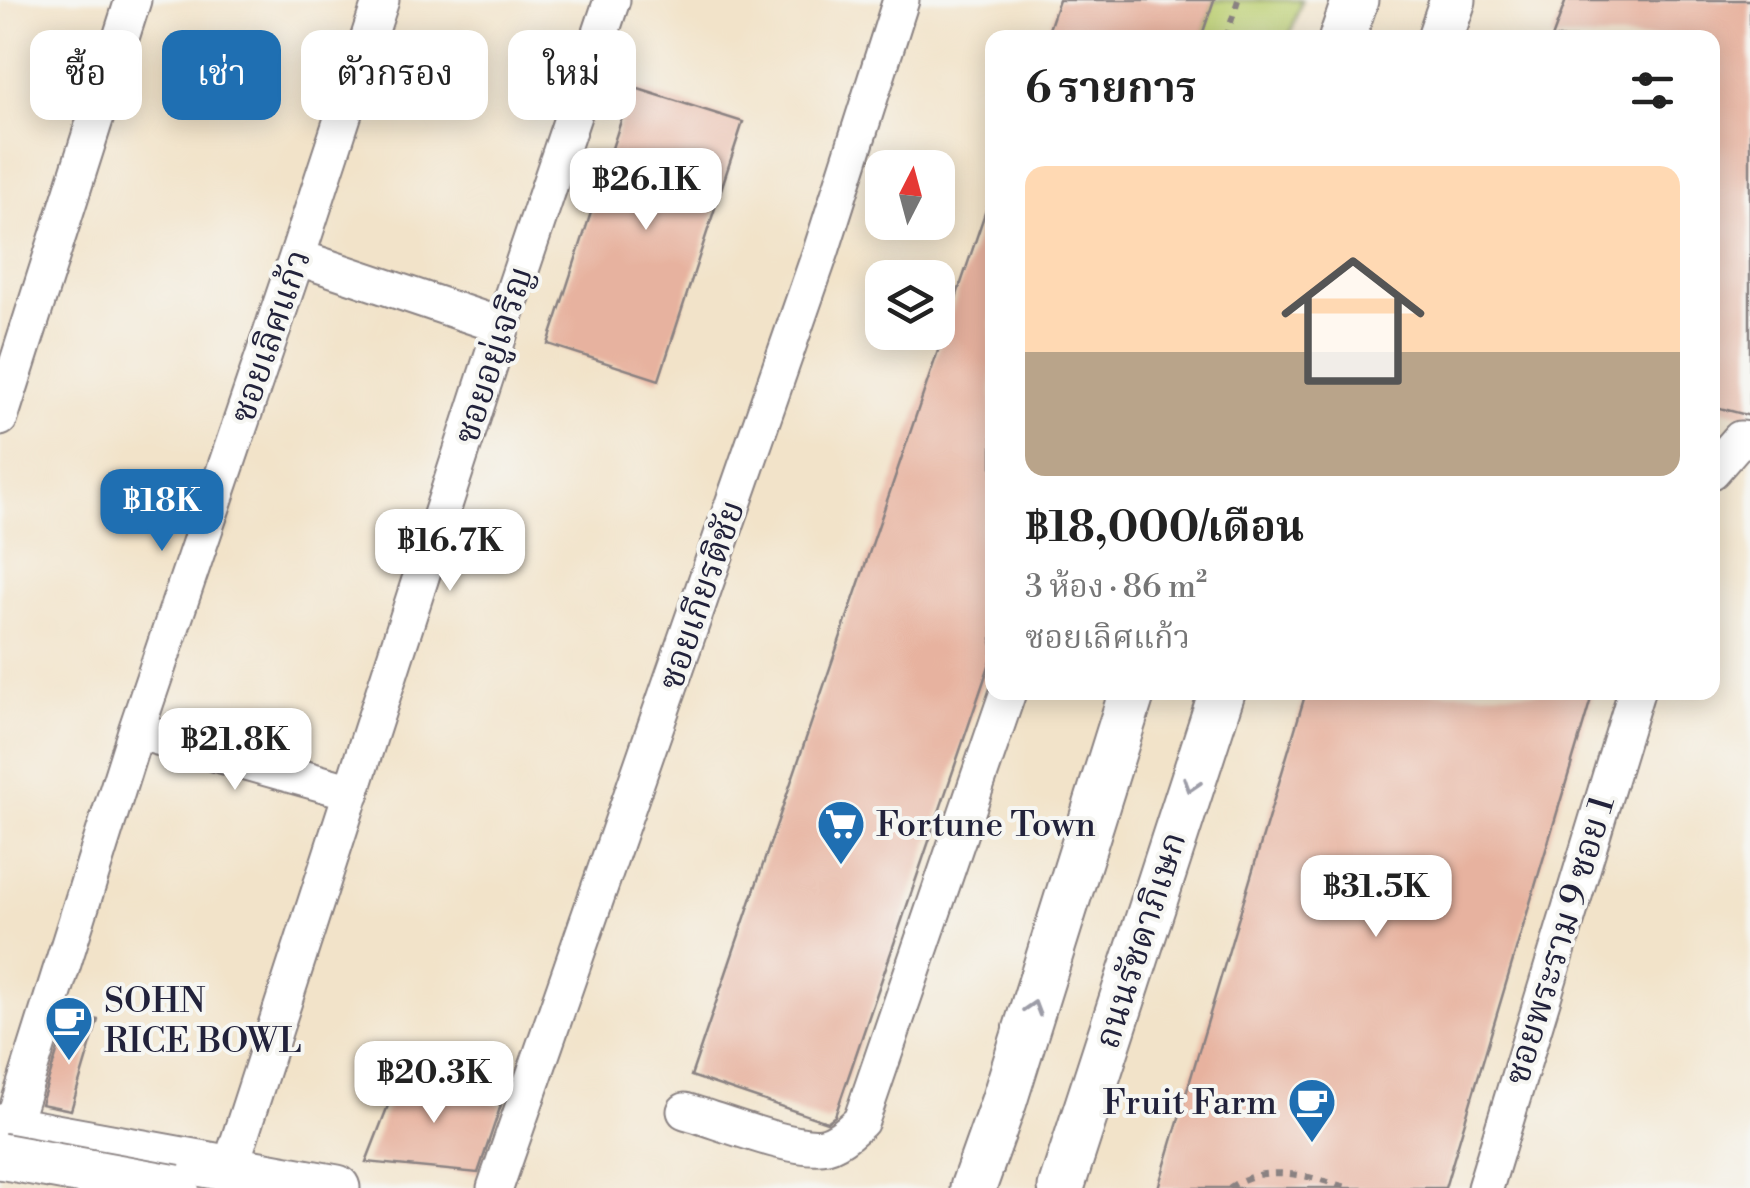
<!DOCTYPE html>
<html lang="th">
<head>
<meta charset="utf-8">
<style>
  body { margin:0; font-family:"Libre Bodoni","Noto Serif Thai",serif; background:#f2f2f2; color:#222; height:100vh; display:flex; flex-direction:column; font-size:38px; white-space:nowrap }
  * { box-sizing:border-box; margin:0 }
  p { font-size:32px; color:#767676 }
  .icon { flex:none; width:55px; height:55px; fill:none; stroke:currentColor; stroke-width:2; stroke-linecap:round; stroke-linejoin:round }
  .map { position:relative; flex:1; overflow:hidden }
  .panel { position:absolute; left:985px; top:30px; width:735px; height:670px; display:flex; flex-direction:column; background:#fff; border-radius:20px; box-shadow:0 5px 25px #0003 }
  .panel>* { flex:none }
  .top-card { position:absolute; left:30px; top:30px; width:805px; height:90px; display:flex; gap:20px }
  .needle { width:65px; rotate:6deg }
  .tools { position:absolute; left:865px; top:150px; display:grid; gap:20px }
  .tools a { display:grid; place-items:center; width:90px; height:90px; border-radius:20px; background:#fff; box-shadow:0 5px 25px #0003; font-size:50px }
  .price { position:absolute; translate:-50% -85px; padding:0 22px; border-radius:20px; background:#fff; color:#222; font-size:32px; line-height:65px; filter:drop-shadow(0 2px 5px #0008) }
  .price::after { content:''; position:absolute; left:50%; top:60px; width:30px; height:22px; margin-left:-15px; background:inherit; clip-path:polygon(0 0,100% 0,50% 100%) }
  .price.selected { background:#1f6fb2; color:#fff }
  ul { padding:0; list-style:none }
  li { display:grid; align-content:center; gap:20px; height:530px; padding:0 40px }
  li span { display:grid; place-items:center; height:310px; border-radius:20px; color:#555 }
  li>.icon { margin-inline-start:auto }
  span .icon { width:180px; height:180px; fill:#fffc; stroke-width:1 }
  li b { font-size:42px }
  h2 { display:flex; justify-content:space-between; align-items:center; height:120px; padding:0 40px; font-size:42px }
  .pill { padding:0 35px; border-radius:20px; background:#fff; box-shadow:0 5px 25px #0003; font-size:35px; line-height:90px }
  .pill.selected { background:#1f6fb2; color:#fff }
  .map>svg:first-child { display:block }
  .green { fill:#bccf72; stroke:#6f7856; stroke-width:2.5 }
  .building { fill:#e7b29f }
  .lines { fill:none; stroke-linecap:round; stroke-linejoin:round }
  .minor-casing { stroke:#8a8282; stroke-width:39 }
  .major-casing { stroke:#8a8282; stroke-width:49 }
  .path { stroke:#8a8282; stroke-width:6; stroke-dasharray:8 8; stroke-linecap:butt }
  .minor { stroke:#fff; stroke-width:35 }
  .major { stroke:#fff; stroke-width:45 }
  .major-bridge-casing { stroke:#8a8282; stroke-width:49; stroke-linecap:butt }
  .major-bridge { stroke:#fff; stroke-width:45 }
  .oneway { stroke:#9c9ca7 }
  .labels { text-anchor:middle; stroke-width:8; stroke-linejoin:round; paint-order:stroke }
  .street-label { font-size:35px; fill:#22223b; stroke:#f6f6f2 }
  .poi-label { font-size:35px; fill:#22223b; stroke:#f6f6f2; text-anchor:start }
</style>
</head>
<body>
<div class="map">
<svg width="1750" height="1188" viewBox="0 0 1750 1188">
  <rect width="100%" height="100%" fill="#f6f6f2"/>
  <filter id="ink" filterUnits="userSpaceOnUse"><feTurbulence type="fractalNoise" baseFrequency=".01" numOctaves="2"/><feDisplacementMap in="SourceGraphic" scale="20" xChannelSelector="R" yChannelSelector="G"/><feConvolveMatrix kernelMatrix="1 2 1 2 8 2 1 2 1" color-interpolation-filters="sRGB"/></filter>
  <filter id="wash" filterUnits="userSpaceOnUse"><feTurbulence type="fractalNoise" baseFrequency=".0048" numOctaves="4" result="noise"/><feDisplacementMap in="SourceGraphic" scale="40" xChannelSelector="R" yChannelSelector="G"/><feGaussianBlur stdDeviation="2.25" result="paint"/><feColorMatrix in="noise" values="0 0 0 0 0 0 0 0 0 0 0 0 0 0 0 0 0 1.4 0 .05"/><feComposite in="paint" operator="in"/></filter>
  <g filter="url(#wash)">
    <rect width="100%" height="100%" fill="#f2e3c9"/>
    <path class="green" d="M1214 0H1302L1289 37 1201 38Z"/>
    <g id="blocks">
      <path class="building" d="M1059 0H1214L1201 38H1046Z
        M1566 0H1750V416L1712 406V38H1552Z
        M632 87 743 122 659 380 548 344Z
        M988 204 992 205V657L835 1116 827 1122 691 1076Z
        M1306 692H1593L1445 1188H1158Z
        M69 1014 98 1020 71 1110 41 1104Z
        M403 1067 501 1105 478 1173 366 1162Z"/>
    </g>
  </g>
  <g filter="url(#ink)">
    <use href="#blocks" fill-opacity="0" stroke="#8a8282" stroke-width="2.5"/>
    <g class="lines">
      <g class="minor-casing">
        <path id="minor" d="M297 257 502 326
          M0 418 133 0
          M1712 471 1740 439 1750 440
          M136 731 352 792
          M685 1111C717 1120 791 1150 822 1146 837 1144 850 1131 861 1121L1008 692
          M11 1129 136 731 297 257 381 0
          M230 1168 502 326 612 0
          M495 1188 821 251 901 0
          M1485 1188 1636 692"/>
      </g>
      <g class="major-casing">
        <path id="major" d="M1342 38 1355 0
          M1440 38 1453 0
          M0 1127 337 1188
          M973 1188 1004 1101 1132 692
          M1061 1188 1222 692"/>
      </g>
      <path class="path" d="M1226 38 1238 0
        M1229 1188C1267 1161 1308 1177 1350 1188"/>
      <use href="#minor" class="minor"/>
      <use href="#major" class="major"/>
      <g class="major-bridge-casing">
        <path id="major-bridge" d="M0 1156 176 1188"/>
      </g>
      <use href="#major-bridge" class="major-bridge"/>
    </g>
    <defs><path id="oneway-chevron" d="M-2-3.5L2.5 0L-2 3.5" fill="none" stroke-width="1.6" stroke-linecap="round" stroke-linejoin="round" transform="scale(2.5)"/></defs>
    <g class="oneway">
      <use href="#oneway-chevron" transform="translate(1191 785) rotate(108)"/>
      <use href="#oneway-chevron" transform="translate(1033 1008) rotate(-73)"/>
    </g>
  </g>
  <defs>
    <g id="supermarket-pin" transform="scale(2.5)"><path d="M0 17L-7.5 6A9.5 9.5 0 1 1 7.5 6Z" fill="#1f6fb2" stroke="#f6f6f2"/><path d="M-6-5.5h2.5l.6 2H6L4.5 2H-2.5L-4.4-4H-6ZM-1.5 3.2a1.3 1.3 0 1 0 .1 0ZM3 3.2a1.3 1.3 0 1 0 .1 0Z" fill="#fff"/></g>
    <g id="cafe-pin" transform="scale(2.5)"><path d="M0 17L-7.5 6A9.5 9.5 0 1 1 7.5 6Z" fill="#1f6fb2" stroke="#f6f6f2"/><path d="M-5.5-4.5H6V0H3Q3 3.5 0 3.5H-2.5Q-5.5 3.5-5.5 0ZM3-3.2v2h1.7v-2ZM-6 4.5H4V6H-6Z" fill="#fff"/></g>
  </defs>
  <g fill-rule="evenodd">
    <use href="#supermarket-pin" x="841" y="824"/>
    <use href="#cafe-pin" x="69" y="1020"/>
    <use href="#cafe-pin" x="1312" y="1102"/>
  </g>
  <g class="labels">
    <g class="street-label">
      <text transform="translate(270 336) rotate(-71)" y="12">ซอยเลิศแก้ว</text>
      <text transform="translate(493 355) rotate(-72)" y="12">ซอยอยู่เจริญ</text>
      <text transform="translate(701 595) rotate(-71)" y="12">ซอยเกียรติชัย</text>
      <text transform="translate(1140 940) rotate(-72)" y="12">ถนนรัชดาภิเษก</text>
      <text transform="translate(1559 940) rotate(-73)" y="12">ซอยพระราม 9 ซอย 1</text>
    </g>
    <g class="poi-label">
      <text x="876" y="836">Fortune Town</text>
      <text x="104" y="1012">SOHN<tspan x="104" dy="40">RICE BOWL</tspan></text>
      <text x="1277" y="1114" text-anchor="end">Fruit Farm</text>
    </g>
  </g>
</svg>
<div class="tools">
<a><svg class="needle" viewBox="-14 -14 28 28"><path d="M0-13l5 13h-10z" fill="#e53935"/><path d="M0 13l5-13h-10z" fill="#767676"/></svg></a>
<a><svg class="icon" aria-label="layers" viewBox="0 0 24 24"><path d="M12 4l9 5-9 5-9-5zM3 14l9 5 9-5"/></svg></a>
</div>
<b class="price" style="left:646px;top:233px">฿26.1K</b>
<b class="price selected" style="left:162px;top:554px">฿18K</b>
<b class="price" style="left:450px;top:594px">฿16.7K</b>
<b class="price" style="left:235px;top:793px">฿21.8K</b>
<b class="price" style="left:1376px;top:940px">฿31.5K</b>
<b class="price" style="left:434px;top:1126px">฿20.3K</b>
<div class="top-card">
<a class="pill">ซื้อ</a>
<a class="pill selected">เช่า</a>
<a class="pill">ตัวกรอง</a>
<a class="pill">ใหม่</a>
</div>
<section class="panel">
<h2>6 รายการ<svg class="icon" aria-label="filters" viewBox="0 0 24 24"><path d="M4 7h16M4 17h16"/><circle cx="9" cy="7" r="2"/><circle cx="15" cy="17" r="2"/></svg></h2>
<ul>
<li><span style="background:linear-gradient(#ffd9b3 60%,#b9a48a 0)"><svg class="icon" aria-label="home" viewBox="0 0 24 24"><path d="M3 11l9-7 9 7M6 9v11h12V9"/></svg></span><div><b>฿18,000/เดือน</b><p>3 ห้อง · 86 m²</p><p>ซอยเลิศแก้ว</p></div></li>
</ul>
</section>
</div>
</body>
</html>
